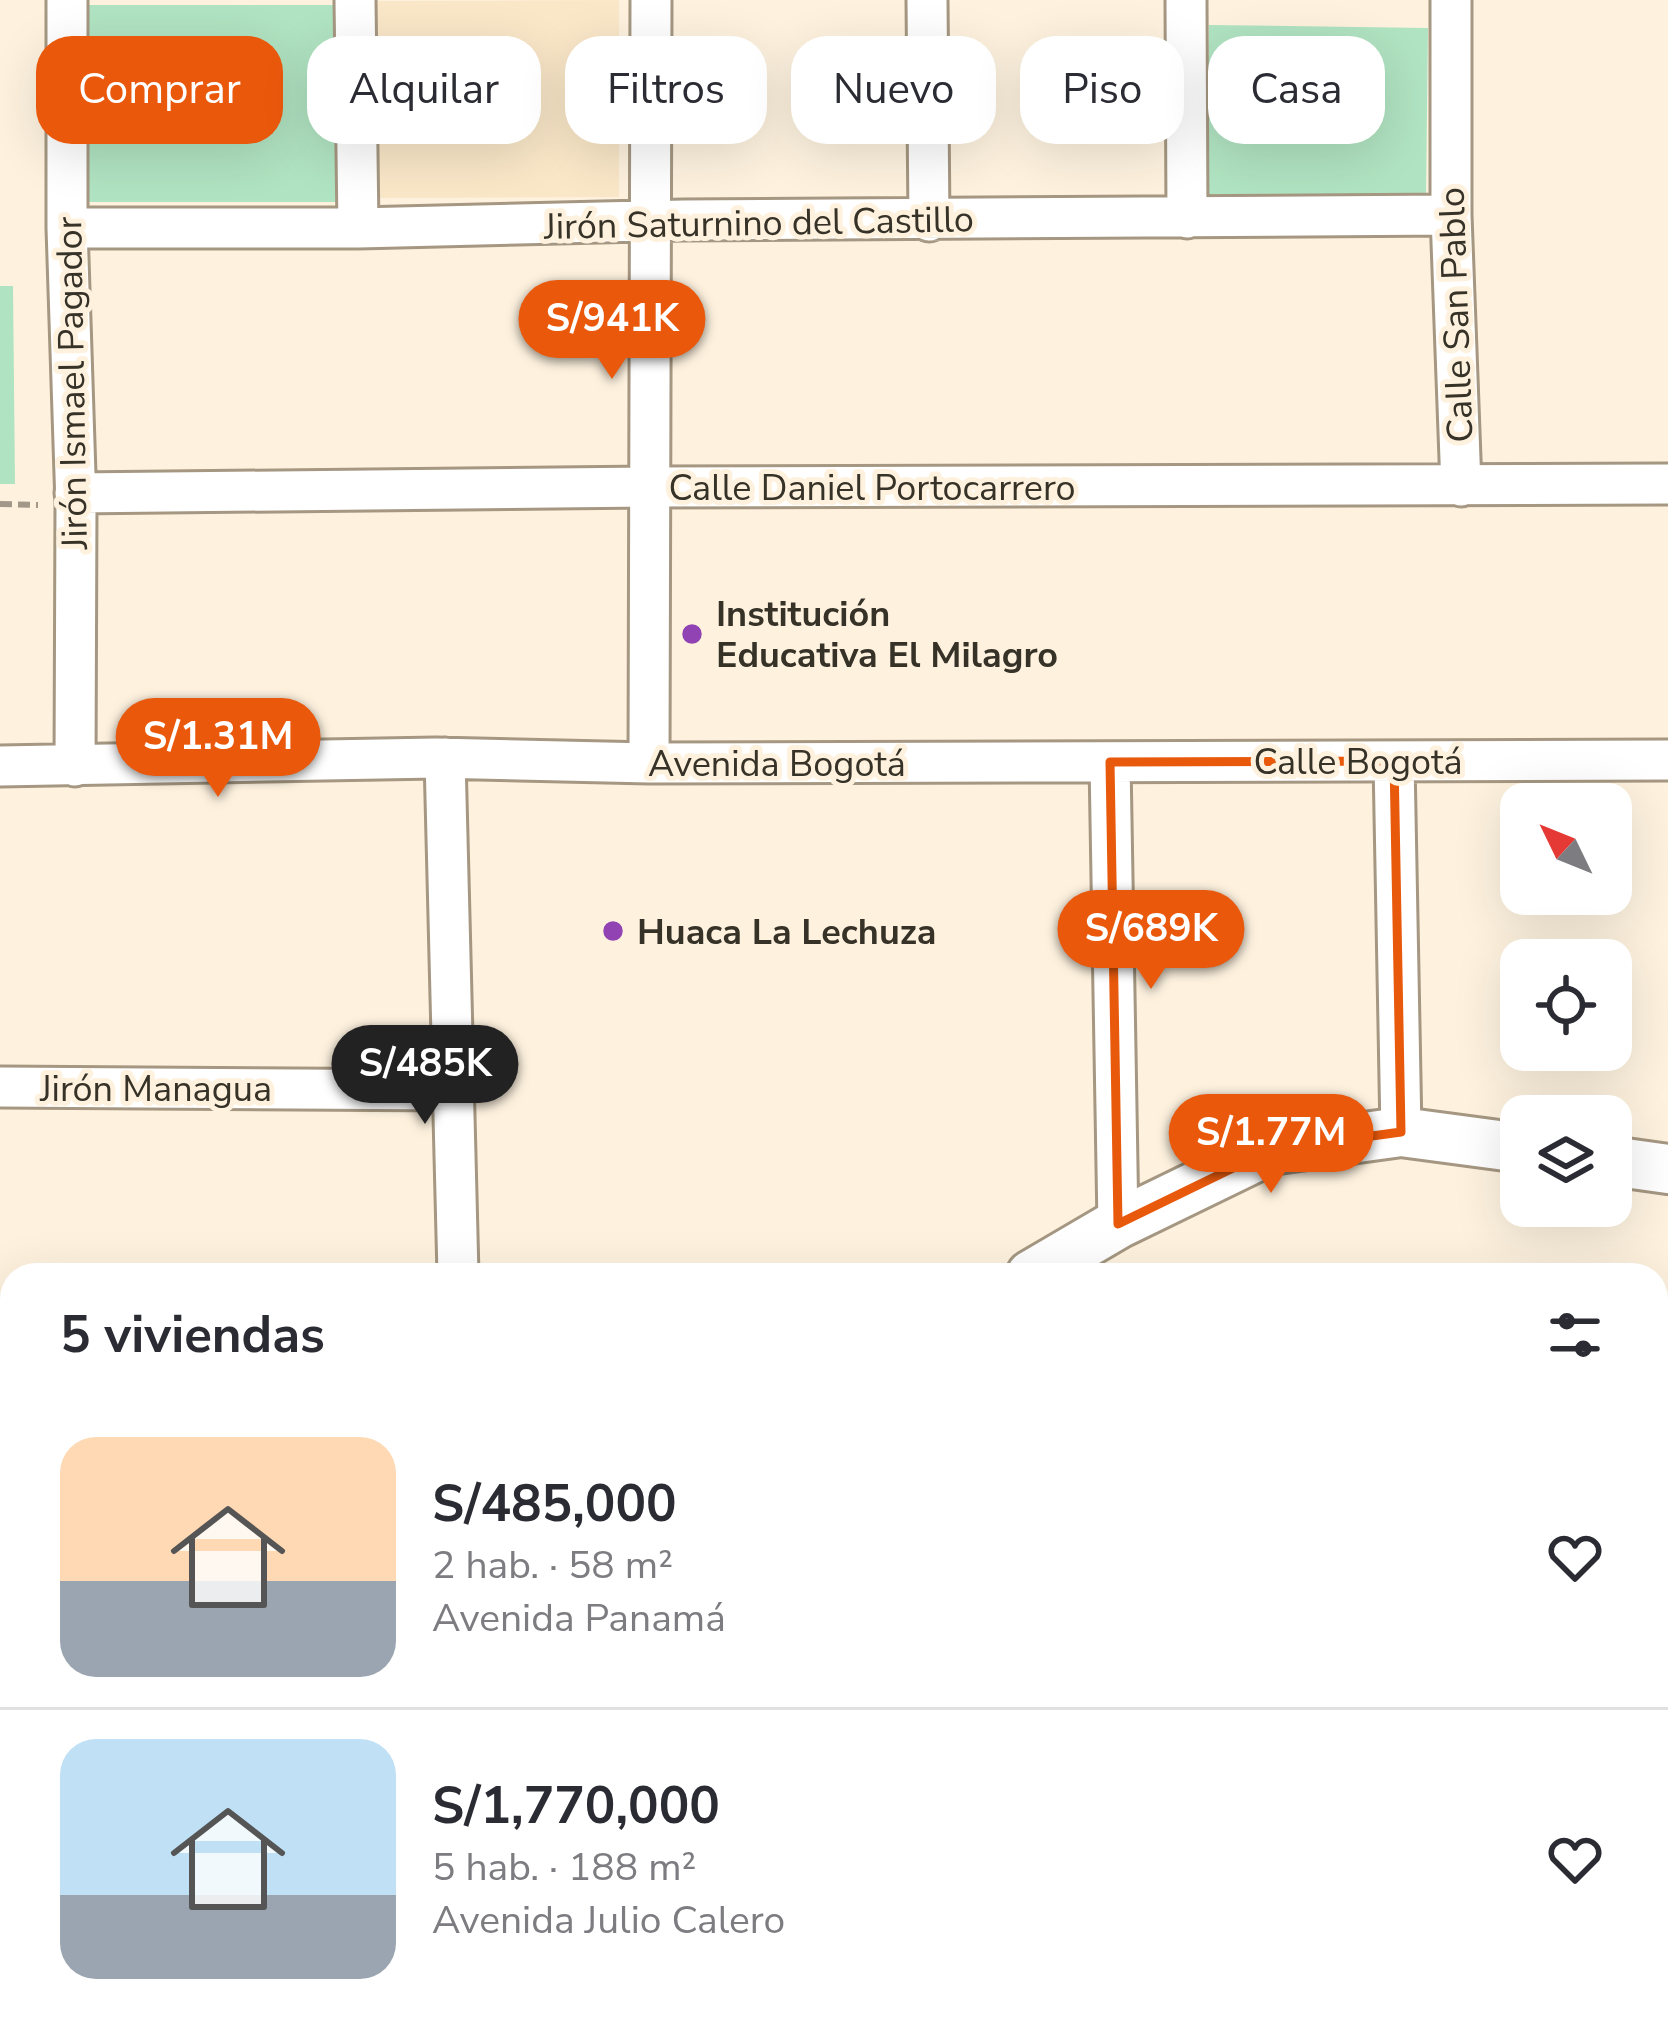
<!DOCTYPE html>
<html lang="es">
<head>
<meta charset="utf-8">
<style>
  body { margin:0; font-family:"Nunito Sans",sans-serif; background:#f7f7f7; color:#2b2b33; height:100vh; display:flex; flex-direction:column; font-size:45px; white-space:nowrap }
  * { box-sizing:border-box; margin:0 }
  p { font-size:39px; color:#7c7c81 }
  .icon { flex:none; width:66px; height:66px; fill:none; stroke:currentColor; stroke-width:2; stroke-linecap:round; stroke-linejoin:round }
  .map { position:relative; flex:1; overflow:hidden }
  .sheet { position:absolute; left:0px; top:1263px; width:1668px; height:771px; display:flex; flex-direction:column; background:#fff; border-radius:36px 36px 0 0; box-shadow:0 12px 48px #0002 }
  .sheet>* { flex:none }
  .top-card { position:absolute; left:36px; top:36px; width:1596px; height:108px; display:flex; gap:24px }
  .needle { width:78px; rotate:313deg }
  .tools { position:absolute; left:1500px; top:783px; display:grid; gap:24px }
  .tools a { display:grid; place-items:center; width:132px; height:132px; border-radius:24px; background:#fff; box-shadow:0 12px 48px #0002; font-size:60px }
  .price { position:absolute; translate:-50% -102px; padding:0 27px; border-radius:42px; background:#ea580c; color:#fff; font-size:39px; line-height:78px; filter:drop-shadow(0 3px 6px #0008) }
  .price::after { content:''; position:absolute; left:50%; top:72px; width:36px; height:27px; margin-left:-18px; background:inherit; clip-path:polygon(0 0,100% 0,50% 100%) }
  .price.selected { background:#222; color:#fff }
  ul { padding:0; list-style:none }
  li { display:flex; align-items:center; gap:36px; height:300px; padding:0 60px }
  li+li { border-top:3px solid #e1e1e2 }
  li span { display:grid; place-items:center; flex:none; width:336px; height:240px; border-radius:36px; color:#555 }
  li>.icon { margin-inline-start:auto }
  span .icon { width:144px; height:144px; fill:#fffc; stroke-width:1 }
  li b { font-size:51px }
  h2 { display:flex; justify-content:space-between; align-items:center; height:144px; padding:0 60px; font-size:51px }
  .chip { padding:0 42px; border-radius:36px; background:#fff; box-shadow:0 12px 48px #0002; font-size:42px; line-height:108px }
  .chip.selected { background:#ea580c; color:#fff }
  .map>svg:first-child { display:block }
  .built { fill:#fae7c8 }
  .green { fill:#b0e3c1 }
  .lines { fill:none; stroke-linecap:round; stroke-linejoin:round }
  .minor-casing { stroke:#a59781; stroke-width:45 }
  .tertiary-casing { stroke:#a59781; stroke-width:54 }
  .path { stroke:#a19889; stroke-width:6; stroke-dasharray:12 6; stroke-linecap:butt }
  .minor { stroke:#fff; stroke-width:39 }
  .tertiary { stroke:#fff; stroke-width:48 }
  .marked { fill:none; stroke:#e8590c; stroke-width:9; stroke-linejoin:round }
  .poi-dot { fill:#9142b3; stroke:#fef2df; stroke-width:4.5 }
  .labels { text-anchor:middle; stroke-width:10; stroke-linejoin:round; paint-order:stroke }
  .street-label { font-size:36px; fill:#373228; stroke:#fef2df }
  .poi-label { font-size:36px; font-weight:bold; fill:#373228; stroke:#fef2df; text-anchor:start }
</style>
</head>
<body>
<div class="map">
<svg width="1668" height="2032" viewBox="0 0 1668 2032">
  <rect width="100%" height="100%" fill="#fef2df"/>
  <path class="built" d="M619 0V197L374 198V1Z"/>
  <path class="green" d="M83 5H337L336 202H82Z
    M1209 25 1428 28 1426 199 1206 196Z
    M0 286H13L15 484H0Z"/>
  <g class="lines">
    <g class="minor-casing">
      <path id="minor" d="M67 0V228L76 505 75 766
        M355 0 358 228
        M927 0 929 221
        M1186 0 1187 218
        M1451 0V215L1461 486
        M67 228H358L684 220 1451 215
        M75 493 649 487 1668 484
        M445 758 458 1275
        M1394 761 1401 1132
        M1110 762 1118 1224
        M649 763 651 0
        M0 766 436 758 649 763 1668 760
        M0 1087 455 1090
        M1656 1344 1668 1346
        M0 1618H12
        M361 2022 363 2032
        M638 2022 640 2032
        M1291 2022 1299 2032
        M898 2032 926 2022
        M1656 2032 1668 2024"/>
    </g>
    <g class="tertiary-casing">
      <path id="tertiary" d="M1611 1161 1668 1169
        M1031 1275 1118 1224 1270 1150 1401 1132 1521 1148
        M0 1415 12 1416"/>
    </g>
    <path class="path" d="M0 504 38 505"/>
    <use href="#minor" class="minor"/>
    <use href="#tertiary" class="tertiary"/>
  </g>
  <path class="marked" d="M1394 761 1401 1132 1270 1150 1118 1224 1110 762Z"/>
  <g class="poi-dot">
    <circle cx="692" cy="634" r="12"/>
    <circle cx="613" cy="931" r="12"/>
  </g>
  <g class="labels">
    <g class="street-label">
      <text transform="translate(759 222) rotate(-1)" y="13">Jirón Saturnino del Castillo</text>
      <text transform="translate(1455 315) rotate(-92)" y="13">Calle San Pablo</text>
      <text transform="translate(71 383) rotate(-91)" y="13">Jirón Ismael Pagador</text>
      <text x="872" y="500">Calle Daniel Portocarrero</text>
      <text x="1358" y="774">Calle Bogotá</text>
      <text x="777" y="776">Avenida Bogotá</text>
      <text x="156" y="1101">Jirón Managua</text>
    </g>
    <g class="poi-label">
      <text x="716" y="626">Institución<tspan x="716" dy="41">Educativa El Milagro</tspan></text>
      <text x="637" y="944">Huaca La Lechuza</text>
    </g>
  </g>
</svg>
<div class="tools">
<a><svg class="needle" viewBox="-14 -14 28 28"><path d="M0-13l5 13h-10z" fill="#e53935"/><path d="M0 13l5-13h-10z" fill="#7c7c81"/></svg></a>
<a><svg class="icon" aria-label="locate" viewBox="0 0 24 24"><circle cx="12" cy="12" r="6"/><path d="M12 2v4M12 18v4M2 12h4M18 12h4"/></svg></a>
<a><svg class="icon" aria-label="layers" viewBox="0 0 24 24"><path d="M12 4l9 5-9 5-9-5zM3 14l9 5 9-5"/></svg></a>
</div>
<b class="price" style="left:612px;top:382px">S/941K</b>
<b class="price" style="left:218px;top:800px">S/1.31M</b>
<b class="price" style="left:1151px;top:992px">S/689K</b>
<b class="price selected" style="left:425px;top:1127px">S/485K</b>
<b class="price" style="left:1271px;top:1196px">S/1.77M</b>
<div class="top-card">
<a class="chip selected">Comprar</a>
<a class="chip">Alquilar</a>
<a class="chip">Filtros</a>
<a class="chip">Nuevo</a>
<a class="chip">Piso</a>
<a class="chip">Casa</a>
</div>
<section class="sheet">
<h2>5 viviendas<svg class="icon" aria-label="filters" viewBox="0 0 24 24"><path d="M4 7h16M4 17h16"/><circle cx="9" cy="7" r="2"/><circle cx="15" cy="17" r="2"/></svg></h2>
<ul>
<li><span style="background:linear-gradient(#ffd9b3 60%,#9aa5b1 0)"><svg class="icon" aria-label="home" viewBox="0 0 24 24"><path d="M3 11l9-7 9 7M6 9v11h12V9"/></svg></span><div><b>S/485,000</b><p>2 hab. · 58 m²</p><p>Avenida Panamá</p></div><svg class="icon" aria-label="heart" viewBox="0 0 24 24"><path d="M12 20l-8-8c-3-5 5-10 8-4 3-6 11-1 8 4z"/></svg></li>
<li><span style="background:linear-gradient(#bfe0f5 65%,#9aa5b1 0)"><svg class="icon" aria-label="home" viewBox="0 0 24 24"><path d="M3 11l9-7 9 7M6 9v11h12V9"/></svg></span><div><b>S/1,770,000</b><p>5 hab. · 188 m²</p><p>Avenida Julio Calero</p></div><svg class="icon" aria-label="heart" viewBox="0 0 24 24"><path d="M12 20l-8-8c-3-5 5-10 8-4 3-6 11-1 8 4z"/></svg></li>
</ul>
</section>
</div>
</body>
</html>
